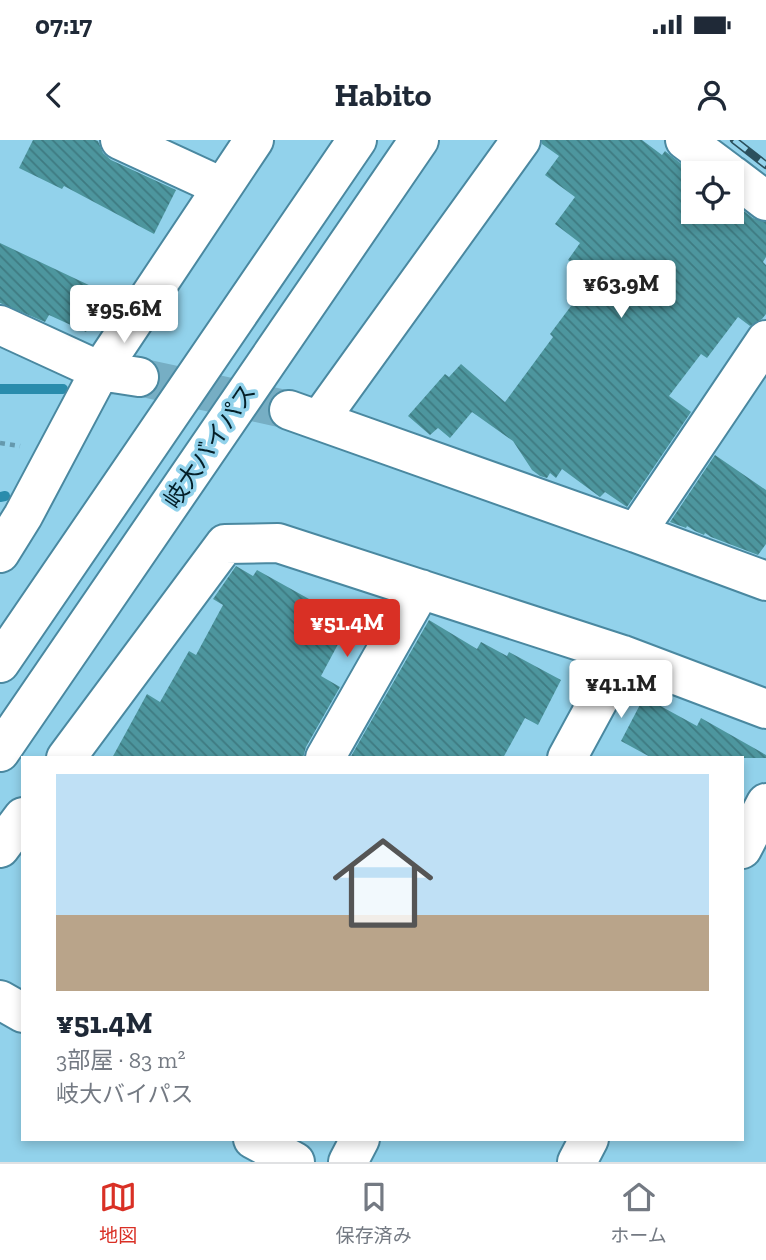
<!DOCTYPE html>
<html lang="ja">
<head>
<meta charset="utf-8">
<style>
  body { margin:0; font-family:"Zilla Slab","Noto Sans JP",serif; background:#f6f6f7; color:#1f2937; height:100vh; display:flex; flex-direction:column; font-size:26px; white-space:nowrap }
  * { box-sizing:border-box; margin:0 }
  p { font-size:23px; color:#747a83 }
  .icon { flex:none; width:38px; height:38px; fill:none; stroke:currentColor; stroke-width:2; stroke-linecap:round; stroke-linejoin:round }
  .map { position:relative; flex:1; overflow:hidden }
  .details { position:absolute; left:21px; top:616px; width:723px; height:385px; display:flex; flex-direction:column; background:#fff; border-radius:0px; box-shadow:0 4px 10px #0003 }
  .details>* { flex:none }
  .controls { position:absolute; left:681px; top:21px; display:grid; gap:14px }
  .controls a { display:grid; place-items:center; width:63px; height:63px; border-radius:0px; background:#fff; box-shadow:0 4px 10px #0003; font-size:35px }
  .price { position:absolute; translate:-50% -60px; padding:0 16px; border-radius:7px; background:#fff; color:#222; font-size:23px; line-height:46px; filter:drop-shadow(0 2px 4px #0008) }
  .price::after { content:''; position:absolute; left:50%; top:42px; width:21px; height:16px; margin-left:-10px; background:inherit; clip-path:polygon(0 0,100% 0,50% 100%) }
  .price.selected { background:#d93025; color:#fff }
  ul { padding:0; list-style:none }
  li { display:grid; align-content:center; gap:14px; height:371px; padding:0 35px }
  li span { display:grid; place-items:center; height:217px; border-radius:0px; color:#555 }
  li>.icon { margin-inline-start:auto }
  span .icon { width:126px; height:126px; fill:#fffc; stroke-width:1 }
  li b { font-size:30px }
  .status { display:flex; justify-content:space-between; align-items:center; height:49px; padding:0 35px; background:#fff; direction:ltr }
  .status svg { height:19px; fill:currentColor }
  header { display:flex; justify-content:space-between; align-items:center; height:91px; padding:0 35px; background:#fff; font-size:32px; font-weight:700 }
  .dock { display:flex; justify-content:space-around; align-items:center; height:98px; border-top:2px solid #e0e1e3; background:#fff; font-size:19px; color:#747a83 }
  .dock a { display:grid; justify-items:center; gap:4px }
  .dock .selected { color:#d93025 }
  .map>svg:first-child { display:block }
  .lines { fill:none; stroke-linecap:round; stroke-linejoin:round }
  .stream { stroke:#2a8cac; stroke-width:10 }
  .building { fill:url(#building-back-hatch) }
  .minor-tunnel { stroke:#76aec4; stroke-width:38; stroke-dasharray:38 19; stroke-linecap:butt }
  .minor-casing { stroke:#4a88a0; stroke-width:42 }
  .trunk-casing { stroke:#4a88a0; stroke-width:42 }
  .path { stroke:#6599ad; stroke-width:4.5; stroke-dasharray:5 5; stroke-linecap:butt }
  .minor { stroke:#fff; stroke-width:38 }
  .trunk { stroke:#fff; stroke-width:38 }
  .rail-casing { stroke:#2b505d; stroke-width:8 }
  .rail { stroke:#92d2eb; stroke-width:5; stroke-dasharray:16; stroke-linecap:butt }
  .labels { text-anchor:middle; stroke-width:7; stroke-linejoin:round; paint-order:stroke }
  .street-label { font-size:24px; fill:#041f28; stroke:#92d2eb }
</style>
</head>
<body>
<div class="status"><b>07:17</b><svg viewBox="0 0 49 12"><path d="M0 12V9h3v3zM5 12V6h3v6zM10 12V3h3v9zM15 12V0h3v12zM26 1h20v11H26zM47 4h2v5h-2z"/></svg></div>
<header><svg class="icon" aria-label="back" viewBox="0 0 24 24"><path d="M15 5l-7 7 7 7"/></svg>Habito<svg class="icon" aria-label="person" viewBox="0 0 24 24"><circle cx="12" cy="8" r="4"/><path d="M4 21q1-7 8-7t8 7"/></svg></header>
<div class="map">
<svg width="766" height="1022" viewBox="0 0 766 1022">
  <defs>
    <pattern id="building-back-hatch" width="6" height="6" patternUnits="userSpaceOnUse" patternTransform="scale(1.75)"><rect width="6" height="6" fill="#4d969e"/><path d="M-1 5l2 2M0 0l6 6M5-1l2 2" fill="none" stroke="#3e7a81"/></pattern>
  </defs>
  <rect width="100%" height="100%" fill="#92d2eb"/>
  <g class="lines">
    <path class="stream" d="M0 249H63
      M0 357 5 356"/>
  </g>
  <path class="building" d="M33 0H95L98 1 103 13 111 20 176 50 154 94 64 46 62 49 19 28Z
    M542 0H642L662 15 665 11 693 33V72H732V62L753 78 766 82V117L763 122 766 125V174L762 179 750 186 738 177 707 218 701 214 669 256 691 272 627 367 605 352 600 357 562 329 556 338 550 333 547 338 540 336 532 330 513 301 472 272 450 298 438 288 430 295 408 276 445 234 449 237 461 224 505 262 553 197 550 194 592 138 568 120 580 103 555 84 575 57 545 35 559 16 542 4Z
    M0 103 112 156 98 186 90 183 86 192 49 175 45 182 0 163Z
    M715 315 766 350V404L758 415 711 397 705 393 704 395 695 391 687 386 686 388 670 382Z
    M236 426 253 436 257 430 318 464 319 462 351 480 321 536 340 547 306 607 303 618H112L147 554 160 562 189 511 196 515 223 465 213 459Z
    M429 480 477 509 481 502 507 516 509 512 561 540 538 585 525 578 503 618H350Z
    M644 557 697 586 701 578 766 615V618H652L621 601Z"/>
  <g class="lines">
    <path class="minor-tunnel" d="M139 237 289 270"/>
    <g class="minor-casing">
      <path id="minor" d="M120 0 222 47
        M685 0 729 33
        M732 35 766 61
        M0 185 100 231 139 237
        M289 270 636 393 766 200
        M320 279 521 0
        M636 393 766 441
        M0 413 23 376 100 231 254 0
        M66 618 225 404 278 403 623 515 766 569
        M325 618 421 449
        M567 618 623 515
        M0 708 23 677
        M742 709 766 663
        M0 860 23 873
        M253 999 295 1022
        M348 1022 360 999
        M577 1022 589 999"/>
    </g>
    <g class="trunk-casing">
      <path id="trunk" d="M0 523 357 0
        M0 612 419 0"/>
    </g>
    <path class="path" d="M0 303 20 306"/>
    <use href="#minor" class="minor"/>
    <use href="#trunk" class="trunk"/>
    <g class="rail-casing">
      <path id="rail" d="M734 0 766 25"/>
    </g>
    <use href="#rail" class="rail"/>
  </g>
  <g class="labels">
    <g class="street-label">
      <text transform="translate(210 306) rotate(-56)" y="8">岐大バイパス</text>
    </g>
  </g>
</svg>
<div class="controls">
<a><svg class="icon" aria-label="locate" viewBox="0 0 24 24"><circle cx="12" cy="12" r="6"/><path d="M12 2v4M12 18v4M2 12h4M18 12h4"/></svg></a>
</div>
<b class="price" style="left:621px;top:180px">¥63.9M</b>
<b class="price" style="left:124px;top:205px">¥95.6M</b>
<b class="price selected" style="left:347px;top:519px">¥51.4M</b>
<b class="price" style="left:621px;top:580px">¥41.1M</b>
<section class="details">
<ul>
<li><span style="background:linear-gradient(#bfe0f5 65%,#b9a48a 0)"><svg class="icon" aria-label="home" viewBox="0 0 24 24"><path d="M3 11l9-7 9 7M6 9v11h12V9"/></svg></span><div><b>¥51.4M</b><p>3部屋 · 83 m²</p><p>岐大バイパス</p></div></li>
</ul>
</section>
</div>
<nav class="dock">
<a class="selected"><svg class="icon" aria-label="map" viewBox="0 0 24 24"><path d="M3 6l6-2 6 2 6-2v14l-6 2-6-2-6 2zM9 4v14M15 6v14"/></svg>地図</a>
<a><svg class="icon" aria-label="saved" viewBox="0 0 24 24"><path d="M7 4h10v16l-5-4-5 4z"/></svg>保存済み</a>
<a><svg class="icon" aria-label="home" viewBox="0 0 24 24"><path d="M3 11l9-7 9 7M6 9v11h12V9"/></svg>ホーム</a>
</nav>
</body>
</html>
